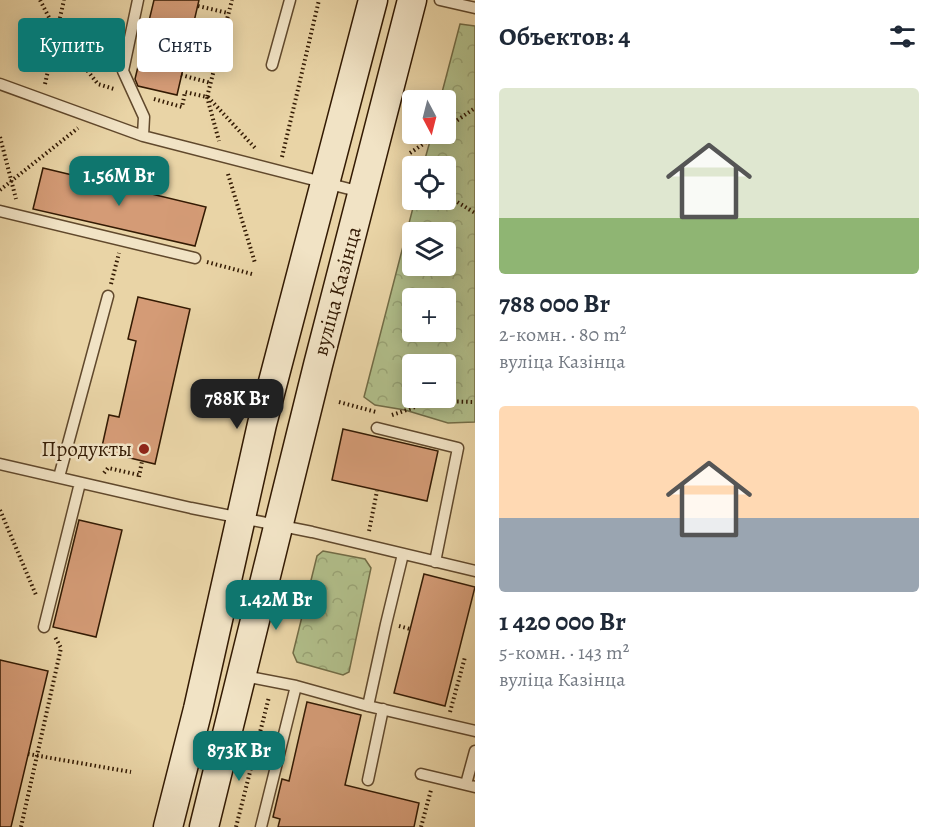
<!DOCTYPE html>
<html lang="ru">
<head>
<meta charset="utf-8">
<style>
  body { margin:0; font-family:Alegreya,serif; background:#f6f6f7; color:#1f2937; height:100vh; display:flex; flex-direction:column; font-size:22px; white-space:nowrap }
  * { box-sizing:border-box; margin:0 }
  p { font-size:20px; color:#747a83 }
  .icon { flex:none; width:33px; height:33px; fill:none; stroke:currentColor; stroke-width:2; stroke-linecap:round; stroke-linejoin:round }
  .map { position:relative; flex:1; overflow:hidden }
  .side { display:flex; flex-direction:column; background:#fff; width:468px }
  .side>* { flex:none }
  .banner { position:absolute; left:18px; top:18px; width:366px; height:54px; display:flex; gap:12px }
  .needle { width:39px; rotate:173deg }
  .tools { position:absolute; left:402px; top:90px; display:grid; gap:12px }
  .tools a { display:grid; place-items:center; width:54px; height:54px; border-radius:6px; background:#fff; box-shadow:0 3px 15px #0003; font-size:30px }
  .price { position:absolute; translate:-50% -51px; padding:0 14px; border-radius:12px; background:#0f766e; color:#fff; font-size:20px; line-height:39px; filter:drop-shadow(0 2px 3px #0008) }
  .price::after { content:''; position:absolute; left:50%; top:36px; width:18px; height:14px; margin-left:-9px; background:inherit; clip-path:polygon(0 0,100% 0,50% 100%) }
  .price.current { background:#222; color:#fff }
  ul { padding:0; list-style:none }
  li { display:grid; align-content:center; gap:12px; height:318px; padding:0 24px }
  li span { display:grid; place-items:center; height:186px; border-radius:6px; color:#555 }
  li>.icon { margin-inline-start:auto }
  span .icon { width:108px; height:108px; fill:#fffc; stroke-width:1 }
  li b { font-size:26px }
  h2 { display:flex; justify-content:space-between; align-items:center; height:72px; padding:0 24px; font-size:26px }
  .tag { padding:0 21px; border-radius:6px; background:#fff; box-shadow:0 3px 15px #0003; font-size:21px; line-height:54px }
  .tag.current { background:#0f766e; color:#fff }
  main { display:flex; flex:1; min-height:0 }
  .map>svg:first-child { display:block }
  .forest { fill:url(#forest-crowns); stroke:#726c46; stroke-width:1.5; fill-rule:evenodd }
  .building { fill:#d49b76; stroke:#331a03; stroke-width:1.5 }
  .lines { fill:none; stroke-linecap:round; stroke-linejoin:round }
  .lane-casing { stroke:#60482c; stroke-width:13 }
  .secondary-casing { stroke:#331a03; stroke-width:31 }
  .path { stroke:#331a03; stroke-width:4; stroke-dasharray:1.5 3; stroke-linecap:butt }
  .lane { stroke:#f1e3c5; stroke-width:10 }
  .secondary { stroke:#f1e3c5; stroke-width:28 }
  .poi-dot { fill:#8f2418; stroke:#f1e3c5; stroke-width:2 }
  .labels { text-anchor:middle; stroke-width:5; stroke-linejoin:round; paint-order:stroke }
  .street-label { font-size:21px; fill:#331a03; stroke:#f1e3c5 }
  .poi-label { font-size:21px; fill:#331a03; stroke:#f1e3c5; text-anchor:end }
</style>
</head>
<body>
<main>
<div class="map">
<svg width="475" height="827" viewBox="0 0 475 827">
  <defs>
    <pattern id="forest-crowns" width="20" height="18" patternUnits="userSpaceOnUse" patternTransform="scale(1.5)"><rect width="20" height="18" fill="#b1be8a"/><path d="M2 6a3 3 0 1 1 6 0M12 15a3 3 0 1 1 6 0" fill="none" stroke="#99a375"/></pattern>
  </defs>
  <rect width="100%" height="100%" fill="#e9d4a6"/>
  <filter id="stains"><feTurbulence type="fractalNoise" baseFrequency=".00333" numOctaves="4"/><feColorMatrix values="0 0 0 0 .2 0 0 0 0 .09 0 0 0 0 .02 0 0 0 .5 -.17"/></filter>
  <radialGradient id="worn" r=".72"><stop offset=".6" stop-color="#630" stop-opacity="0"/><stop offset="1" stop-color="#630" stop-opacity=".3"/></radialGradient>
  <path class="forest" d="M460 24 475 26V422L448 423 405 410 375 405 364 397 415 200H446V166H423L432 134H446V100H440ZM412 232H446V266H412ZM412 298H446V332H412ZM412 364H446V398H412Z
    M323 551 365 559 371 568 349 672 343 675 297 662 293 653 317 556Z"/>
  <path class="building" d="M154 0H199L177 95 138 86 135 79Z
    M43 168 206 207 195 246 33 209Z
    M138 297 190 309 155 464 101 451 109 415 119 417 136 341 128 339Z
    M343 429 438 451 427 501 332 480Z
    M79 520 122 530 96 637 53 627Z
    M424 574 475 587 445 706 394 693Z
    M0 660 48 671 11 827H0Z
    M307 702 361 715 345 785 419 803 414 827H278L280 819 273 817 277 800 282 779 289 781Z"/>
  <g class="lines">
    <g class="lane-casing">
      <path id="lane" d="M138 0 123 71 144 117 143 136
        M440 0 475 8
        M272 65 290 0
        M0 84 143 136 361 192
        M0 211 195 258
        M377 428 458 448 435 562
        M0 464 191 508 312 532 475 571
        M59 477 108 296
        M44 627 80 483
        M244 676 296 686 368 706 475 731
        M368 706 386 624 403 554
        M421 774 475 787
        M368 780 383 709
        M466 784 475 751
        M261 827 296 686"/>
    </g>
    <g class="secondary-casing">
      <path id="secondary" d="M168 827 198 709 262 424 373 0
        M204 827 318 365 412 0"/>
    </g>
    <path class="path" d="M40 0 56 31 98 84 114 89
      M198 6 228 13
      M181 75 211 83
      M45 84 64 0
      M207 97 219 141
      M208 97 256 149
      M154 99 182 107 185 92 207 97 232 0
      M446 128 475 108
      M0 137 16 199
      M410 153 438 134
      M282 157 319 0
      M405 171 412 175
      M228 174 255 263
      M0 190 78 128
      M446 195 475 213
      M207 262 252 274
      M111 284 119 253
      M339 402 376 412
      M392 415 432 401 475 402
      M104 473 108 468 139 475
      M139 477 142 461
      M0 510 36 595
      M369 531 377 491
      M399 626 410 629
      M450 712 465 657
      M28 754 131 772
      M21 827 61 648 55 637
      M236 827 269 697
      M421 827 431 790"/>
    <use href="#lane" class="lane"/>
    <use href="#secondary" class="secondary"/>
  </g>
  <circle class="poi-dot" cx="144" cy="449" r="6"/>
  <g class="labels">
    <g class="street-label">
      <text transform="translate(337 291) rotate(-75)" y="7">вуліца Казінца</text>
    </g>
    <g class="poi-label">
      <text x="132" y="456">Продукты</text>
    </g>
  </g>
  <rect width="100%" height="100%" filter="url(#stains)"/>
  <rect width="100%" height="100%" fill="url(#worn)"/>
</svg>
<div class="tools">
<a><svg class="needle" viewBox="-14 -14 28 28"><path d="M0-13l5 13h-10z" fill="#e53935"/><path d="M0 13l5-13h-10z" fill="#747a83"/></svg></a>
<a><svg class="icon" aria-label="locate" viewBox="0 0 24 24"><circle cx="12" cy="12" r="6"/><path d="M12 2v4M12 18v4M2 12h4M18 12h4"/></svg></a>
<a><svg class="icon" aria-label="layers" viewBox="0 0 24 24"><path d="M12 4l9 5-9 5-9-5zM3 14l9 5 9-5"/></svg></a>
<a>+</a>
<a>−</a>
</div>
<b class="price" style="left:119px;top:207px">1.56M Br</b>
<b class="price current" style="left:237px;top:430px">788K Br</b>
<b class="price" style="left:276px;top:631px">1.42M Br</b>
<b class="price" style="left:239px;top:782px">873K Br</b>
<div class="banner">
<a class="tag current">Купить</a>
<a class="tag">Снять</a>
</div>
</div>
<section class="side">
<h2>Объектов: 4<svg class="icon" aria-label="filters" viewBox="0 0 24 24"><path d="M4 7h16M4 17h16"/><circle cx="9" cy="7" r="2"/><circle cx="15" cy="17" r="2"/></svg></h2>
<ul>
<li><span style="background:linear-gradient(#dfe7d0 70%,#8fb573 0)"><svg class="icon" aria-label="home" viewBox="0 0 24 24"><path d="M3 11l9-7 9 7M6 9v11h12V9"/></svg></span><div><b>788 000 Br</b><p>2-комн. · 80 m²</p><p>вуліца Казінца</p></div></li>
<li><span style="background:linear-gradient(#ffd9b3 60%,#9aa5b1 0)"><svg class="icon" aria-label="home" viewBox="0 0 24 24"><path d="M3 11l9-7 9 7M6 9v11h12V9"/></svg></span><div><b>1 420 000 Br</b><p>5-комн. · 143 m²</p><p>вуліца Казінца</p></div></li>
</ul>
</section>
</main>
</body>
</html>
